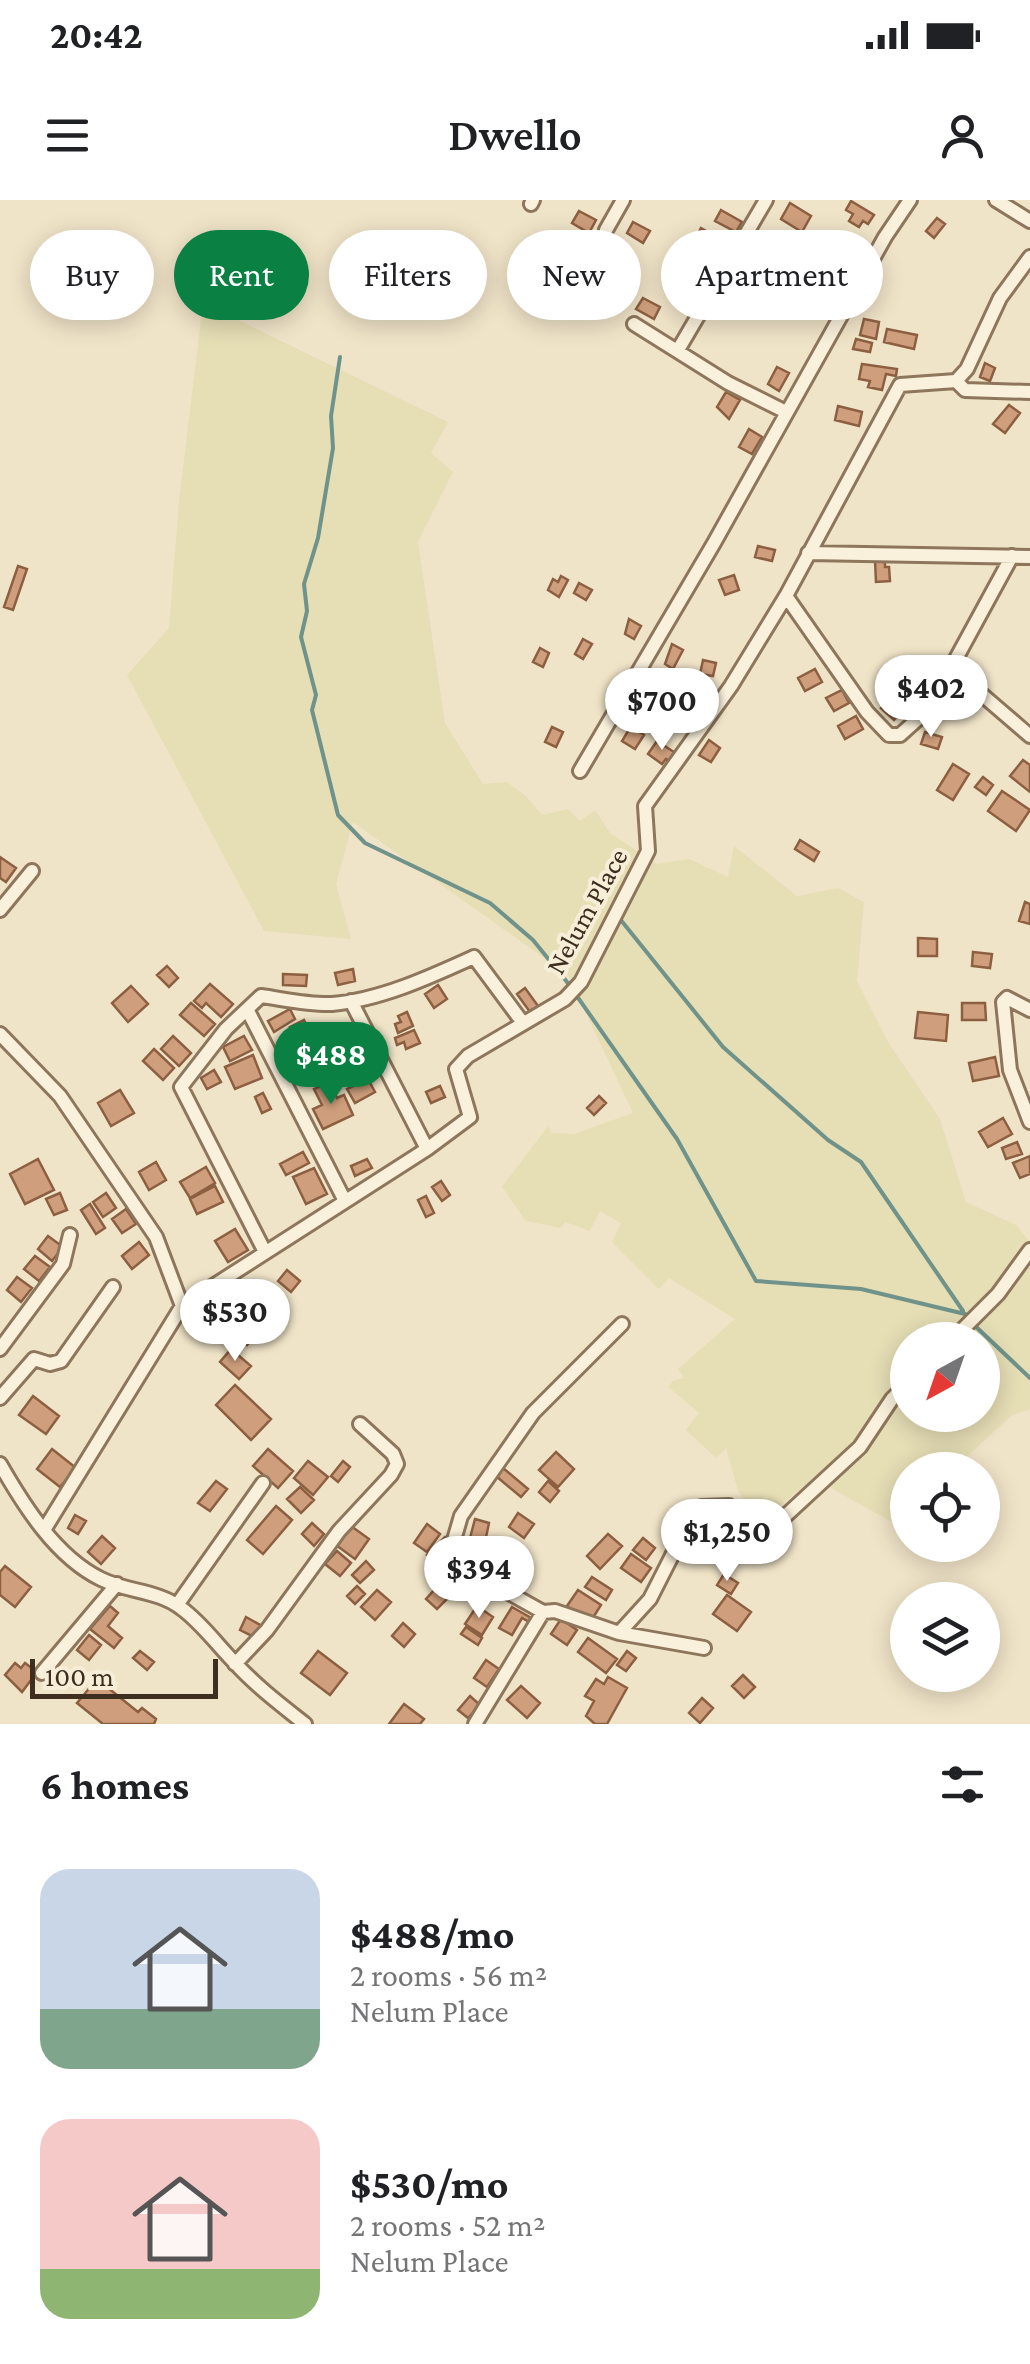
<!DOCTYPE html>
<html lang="en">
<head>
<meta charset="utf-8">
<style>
  body { margin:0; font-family:"Crimson Pro",serif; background:#f6f6f6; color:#202124; height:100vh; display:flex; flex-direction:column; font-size:38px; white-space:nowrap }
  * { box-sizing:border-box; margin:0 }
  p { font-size:32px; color:#757577 }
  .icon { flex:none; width:55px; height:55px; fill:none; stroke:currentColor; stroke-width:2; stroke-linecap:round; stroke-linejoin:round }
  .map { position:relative; height:1524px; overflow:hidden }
  .drawer { display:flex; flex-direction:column; background:#fff; flex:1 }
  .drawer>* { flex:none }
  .guide { position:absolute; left:30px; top:30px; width:970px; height:90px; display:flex; gap:20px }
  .needle { width:65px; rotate:220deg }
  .tools { position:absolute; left:890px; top:1122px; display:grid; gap:20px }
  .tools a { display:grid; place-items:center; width:110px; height:110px; border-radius:50%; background:#fff; box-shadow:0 5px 25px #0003; font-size:50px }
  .scale { position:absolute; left:30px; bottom:25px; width:188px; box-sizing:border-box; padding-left:10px; border:5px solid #3d2e20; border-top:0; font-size:28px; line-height:35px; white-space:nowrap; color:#3d2e20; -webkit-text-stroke:8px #f7eed8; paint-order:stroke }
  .price { position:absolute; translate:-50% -85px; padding:0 22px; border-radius:35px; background:#fff; color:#222; font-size:32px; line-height:65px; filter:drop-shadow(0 2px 5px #0008) }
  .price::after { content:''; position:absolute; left:50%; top:60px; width:30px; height:22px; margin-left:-15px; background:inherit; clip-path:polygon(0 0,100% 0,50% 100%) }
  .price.selected { background:#0b8043; color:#fff }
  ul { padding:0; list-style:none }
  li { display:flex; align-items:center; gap:30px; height:250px; padding:0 40px }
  li span { display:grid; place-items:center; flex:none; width:280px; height:200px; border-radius:30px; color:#555 }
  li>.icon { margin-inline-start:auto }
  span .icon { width:120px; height:120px; fill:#fffc; stroke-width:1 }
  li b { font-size:42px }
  h2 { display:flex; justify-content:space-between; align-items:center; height:120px; padding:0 40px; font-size:42px }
  .chip { padding:0 35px; border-radius:45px; background:#fff; box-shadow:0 5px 25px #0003; font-size:35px; line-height:90px }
  .chip.selected { background:#0b8043; color:#fff }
  .status { display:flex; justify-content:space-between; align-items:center; height:70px; padding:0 50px; background:#fff; direction:ltr }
  .status svg { height:28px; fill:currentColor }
  header { display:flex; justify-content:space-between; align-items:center; height:130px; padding:0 40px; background:#fff; font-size:45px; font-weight:600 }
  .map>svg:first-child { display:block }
  .farmland { fill:#e6deb5; fill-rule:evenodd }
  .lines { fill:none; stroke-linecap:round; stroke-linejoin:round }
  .stream { stroke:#6f938a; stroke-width:4 }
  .building { fill:#cf9f7d; stroke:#8d5f41; stroke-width:2.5 }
  .street-casing { stroke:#8d765c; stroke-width:18 }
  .street { stroke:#faf1dc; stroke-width:12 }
  .labels { text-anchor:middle; stroke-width:8; stroke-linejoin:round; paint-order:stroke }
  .street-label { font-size:28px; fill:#3d2e20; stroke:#f7eed8 }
</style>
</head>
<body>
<div class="status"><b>20:42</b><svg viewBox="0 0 49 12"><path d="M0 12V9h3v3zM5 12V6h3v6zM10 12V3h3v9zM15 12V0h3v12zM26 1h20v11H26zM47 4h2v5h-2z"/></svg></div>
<header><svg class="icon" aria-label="menu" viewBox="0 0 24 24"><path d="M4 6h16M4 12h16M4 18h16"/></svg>Dwello<svg class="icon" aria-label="person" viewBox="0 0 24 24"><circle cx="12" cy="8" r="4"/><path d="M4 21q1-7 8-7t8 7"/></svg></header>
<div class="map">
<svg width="1030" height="1524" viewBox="0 0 1030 1524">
  <rect width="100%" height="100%" fill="#f0e4c8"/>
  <path class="farmland" d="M203 103 448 222 431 253 453 272 418 342 445 523 483 584 507 582 526 596 542 615 568 609 580 621 595 610 610 633 657 664 689 659 728 677 734 646 797 696 838 688 864 702 857 781 888 842 940 919 966 1002 1016 1025 1030 1042V1209L1011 1216 952 1270H908L907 1315 899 1326 815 1279 761 1319 738 1291 726 1248 716 1258 686 1230 699 1213 668 1187 673 1181 684 1178 678 1169 735 1119 669 1078 659 1089 612 1042 621 1023 600 1011 590 1031 565 1022 561 1028 526 1021 502 987 549 925 551 933 574 934 633 913 568 775 353 622 336 684 351 739 264 731 127 475 169 428 179 301ZM908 1140H982V1215H908Z"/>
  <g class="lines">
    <path class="stream" d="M340 157 331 216 333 248 318 338 304 384 307 411 301 437 316 495 312 510 338 615 365 643 490 703 533 740 567 782 677 939 756 1081 861 1089 965 1114
      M620 719 723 847 828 940 861 962 963 1111
      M972 1123 1030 1178"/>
  </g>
  <path class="building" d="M851 1 874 15 868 24 863 21 859 27 849 21 853 14 846 10Z
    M790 3 811 16 802 32 781 19Z
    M721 10 742 22 736 32 715 21Z
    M579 11 596 20 589 33 572 23Z
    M937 18 945 24 934 38 926 31Z
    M633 22 650 31 643 43 627 33Z
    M701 28 713 35 707 46 695 39Z
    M610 38 628 48 617 69 605 62 611 52 604 48Z
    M833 38 848 47 842 57 827 47Z
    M822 57 838 67 828 81 813 72Z
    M626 61 638 67 630 81 619 75Z
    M765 66 779 75 770 90 755 81Z
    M682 92 693 98 686 110 675 104Z
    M643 98 660 107 654 119 636 109Z
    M864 119 879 122 876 139 860 135Z
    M887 129 917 135 914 149 884 142Z
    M856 139 872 143 870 152 853 149Z
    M985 163 995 168 990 181 980 177Z
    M862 164 897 169 896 176 886 174 882 190 868 187 870 181 859 179Z
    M777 167 789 173 779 191 768 184Z
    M726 192 740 200 729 219 717 207Z
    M1009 205 1020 213 1005 233 993 224Z
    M838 206 862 212 859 226 835 220Z
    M749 229 762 237 752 254 739 247Z
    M758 346 775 350 772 361 755 357Z
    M875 361H885V367H889L890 381 876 382Z
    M18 366 27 369 13 410 4 407Z
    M734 375 739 390 725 395 719 380Z
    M561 376 568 380 559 397 548 390 553 379 558 382Z
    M579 383 592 390 586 400 574 393Z
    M629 419 641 426 634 439 625 434Z
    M583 439 592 444 583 459 575 454Z
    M672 444 683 450 673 469 665 464Z
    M540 448 549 453 543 467 533 462Z
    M703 460 716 463 713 476 700 474Z
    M928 461 930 475 909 478 907 464Z
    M815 469 822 482 805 491 798 478Z
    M842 490 849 503 834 511 826 498Z
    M681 498 686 507 672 514 667 505Z
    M889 498 903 509 894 520 881 508Z
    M856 516 863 529 845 539 838 526Z
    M631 526 644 535 635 549 622 541Z
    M552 527 563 532 556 547 545 542Z
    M925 532 942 537 938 549 921 544Z
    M709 540 720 548 711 562 699 555Z
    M657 541 677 554 671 562 666 559 662 564 648 554Z
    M1023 560 1030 565V592L1010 576Z
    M953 564 969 574 953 600 937 590Z
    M983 577 993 585 986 595 975 587Z
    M1002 591 1030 610 1016 631 988 611Z
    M800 640 819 652 814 661 795 649Z
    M0 657 16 668 6 682 0 678Z
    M1025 702 1030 704V724L1019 721Z
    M918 738 937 739V756H918Z
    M973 752 992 754 990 768 972 766Z
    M167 766 178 778 169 787 157 775Z
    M353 769 355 781 338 785 335 773Z
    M283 774 307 775 306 786 283 785Z
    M210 784 233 804 221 817 206 803 202 808 194 801Z
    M438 785 447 799 434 808 425 794Z
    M131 786 148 804 128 822 112 803Z
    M525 788 538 806 530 812 517 794Z
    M191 803 215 824 204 836 180 815Z
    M962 803H985L986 820H962Z
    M290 809 295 819 274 832 268 821Z
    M407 812 413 826 398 833 395 824 401 822 398 816Z
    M918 812 948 815 946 841 915 838Z
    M304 820 309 830 305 832 307 835 297 841 290 827Z
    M414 830 420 843 406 849 404 842 397 845 395 838Z
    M173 836 191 853 179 866 161 849Z
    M244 836 252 850 230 861 223 847Z
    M154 849 174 868 163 880 143 861Z
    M253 855 262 878 235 889 225 867Z
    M995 857 999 876 973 881 969 863Z
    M214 870 221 882 207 889 201 878Z
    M368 879 375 892 355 903 347 889Z
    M330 882 337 898 344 895 353 915 323 929 313 909 322 905 314 889Z
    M440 886 445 897 431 903 426 892Z
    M120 890 134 913 111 926 98 903Z
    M263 893 271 909 262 913 255 897Z
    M599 896 606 903 594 915 587 908Z
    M1003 918 1012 934 988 947 979 932Z
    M1017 942 1022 954 1006 959 1002 948Z
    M303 952 309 963 286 975 280 964Z
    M1030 956V974L1020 978 1013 963Z
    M38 959 54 990 25 1004 10 974Z
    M367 959 372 968 355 976 351 966Z
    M156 962 166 980 149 990 139 972Z
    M206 967 215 983 190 998 180 982Z
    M314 968 327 994 306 1004 293 977Z
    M441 981 450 995 442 1001 432 987Z
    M215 986 223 1002 197 1014 190 999Z
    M60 993 67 1010 54 1015 46 999Z
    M106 993 116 1008 103 1017 93 1002Z
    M426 996 434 1013 426 1017 418 1000Z
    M90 1004 105 1028 96 1034 81 1010Z
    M126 1009 136 1024 122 1033 112 1019Z
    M235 1029 248 1050 228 1062 215 1041Z
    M48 1036 63 1047 52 1061 38 1049Z
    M139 1042 149 1055 132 1069 122 1056Z
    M35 1056 50 1067 39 1081 24 1069Z
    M287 1070 300 1081 291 1092 278 1081Z
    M17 1077 32 1088 21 1102 7 1090Z
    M248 1117 261 1127 247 1145 234 1135Z
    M206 1120 213 1131 200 1139 193 1128Z
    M231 1149 251 1166 239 1179 220 1162Z
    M235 1185 271 1219 251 1240 216 1205Z
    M33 1196 59 1216 46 1234 19 1215Z
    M52 1249 76 1268 60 1287 37 1269Z
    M268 1249 293 1271 278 1288 253 1266Z
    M556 1252 574 1269 558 1287 539 1270Z
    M308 1261 328 1277 313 1295 294 1278Z
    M343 1261 350 1267 338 1282 331 1276Z
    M503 1268 528 1289 521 1297 496 1276Z
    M216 1281 227 1289 210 1311 198 1303Z
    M548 1281 559 1291 550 1302 539 1292Z
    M300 1287 314 1300 301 1313 287 1299Z
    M276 1306 292 1320 263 1354 247 1340Z
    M518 1313 534 1324 524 1338 509 1327Z
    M75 1315 86 1321 78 1334 68 1328Z
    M475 1319 489 1323 485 1342 470 1338Z
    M312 1323 324 1334 314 1346 302 1334Z
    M427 1324 440 1334 427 1352 414 1343Z
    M351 1326 369 1339 355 1359 336 1345Z
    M608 1334 622 1346 600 1369 587 1356Z
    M102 1336 115 1348 101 1364 88 1352Z
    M445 1337 454 1347 436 1364 427 1355Z
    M643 1338 655 1348 646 1360 633 1350Z
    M337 1351 351 1363 340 1376 325 1364Z
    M631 1354 651 1368 641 1382 621 1368Z
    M366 1361 374 1370 360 1383 352 1375Z
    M5 1366 31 1387 15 1407 0 1395V1372Z
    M450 1370 462 1382 453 1391 441 1379Z
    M724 1374 738 1383 731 1394 717 1385Z
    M592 1377 612 1390 606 1400 585 1387Z
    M357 1386 365 1394 355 1404 347 1396Z
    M436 1388 447 1399 437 1409 426 1399Z
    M377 1390 391 1402 375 1420 361 1407Z
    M578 1390 601 1405 591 1421 567 1406Z
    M727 1395 751 1412 737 1431 713 1414Z
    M110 1406 118 1413 108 1426 122 1438 114 1448 90 1429Z
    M477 1406 493 1417 482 1435 465 1424Z
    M512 1407 533 1419 531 1423 522 1418 512 1435 499 1428Z
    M246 1417 262 1426 256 1438 240 1430Z
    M561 1419 577 1430 567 1445 551 1434Z
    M403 1423 415 1434 404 1447 392 1436Z
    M466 1427 482 1438 478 1445 461 1434Z
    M89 1435 101 1445 89 1460 77 1450Z
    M588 1438 617 1459 606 1473 578 1452Z
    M140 1451 154 1462 147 1470 133 1458Z
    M318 1451 347 1473 330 1495 301 1473Z
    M627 1451 636 1458 626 1471 617 1465Z
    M486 1460 499 1469 487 1487 474 1478Z
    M15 1463 21 1468 25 1463 37 1472 22 1492 5 1475Z
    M743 1475 755 1487 744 1498 732 1486Z
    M608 1477 627 1488 607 1524H595L586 1516 594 1501 585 1496 596 1479 604 1484Z
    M97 1479 138 1512 142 1508 156 1519 154 1524H103L77 1503Z
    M521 1486 540 1503 527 1518 507 1500Z
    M470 1496 480 1505 468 1518 458 1510Z
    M702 1498 713 1508 700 1523 689 1513Z
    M404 1504 424 1519 420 1524H389Z"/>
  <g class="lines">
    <g class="street-casing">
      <path id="street" d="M996 0 1030 21
        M531 4 533 0
        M606 30 623 0
        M634 124 728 183 786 212
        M678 150 766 0
        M956 181 965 190 1030 192
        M808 353 1030 357
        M786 396 867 512 889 535H900L920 517 951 468 1030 536
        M951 468 1012 356
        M580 571 714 343 885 37 910 0
        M0 710 32 671
        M351 801 427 949
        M247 809 345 1001
        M1030 810 1007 798 1003 802 1010 870 1030 922
        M0 834 60 896 156 1037 182 1106
        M265 1052 181 887 226 829 261 796C283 799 309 805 332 804 380 800 430 777 474 757L523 823
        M622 1124 533 1213 461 1316 454 1340 488 1381 543 1412 555 1411 619 1433 704 1448
        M952 1140 998 1094 1030 1050
        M0 1149 63 1064 70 1035
        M0 1198 34 1159 50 1164 61 1161 113 1087
        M0 1264C24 1306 56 1357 101 1379 127 1392 157 1390 181 1408 202 1423 217 1445 235 1463 256 1486 281 1505 305 1524
        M44 1330 182 1106 427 949 470 917 456 869 468 856 565 799 581 782 648 651 645 606 731 486 786 396 900 185 956 181 967 169 1000 98 1030 57
        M177 1405 263 1283
        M619 1433 650 1399 685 1330 702 1307 729 1306 748 1324 769 1331 860 1247 892 1199 908 1183
        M235 1464 267 1430 339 1331 391 1275 397 1264 393 1254 360 1224
        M42 1473 117 1384
        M475 1524 543 1412"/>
    </g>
    <use href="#street" class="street"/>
  </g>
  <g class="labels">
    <g class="street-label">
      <text transform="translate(586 711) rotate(-61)" y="10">Nelum Place</text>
    </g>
  </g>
</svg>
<div class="tools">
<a><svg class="needle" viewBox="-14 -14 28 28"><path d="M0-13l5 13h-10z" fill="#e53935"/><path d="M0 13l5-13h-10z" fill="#757577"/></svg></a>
<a><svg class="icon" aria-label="locate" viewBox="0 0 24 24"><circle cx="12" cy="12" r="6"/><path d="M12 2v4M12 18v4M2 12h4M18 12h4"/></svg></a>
<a><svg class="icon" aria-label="layers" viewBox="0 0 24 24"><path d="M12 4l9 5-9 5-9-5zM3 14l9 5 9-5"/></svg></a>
</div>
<div class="scale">100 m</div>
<b class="price" style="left:931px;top:540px">$402</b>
<b class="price" style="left:662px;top:553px">$700</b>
<b class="price selected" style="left:331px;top:907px">$488</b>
<b class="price" style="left:235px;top:1164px">$530</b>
<b class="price" style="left:727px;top:1384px">$1,250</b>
<b class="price" style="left:479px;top:1421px">$394</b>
<div class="guide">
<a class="chip">Buy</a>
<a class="chip selected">Rent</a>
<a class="chip">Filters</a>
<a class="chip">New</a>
<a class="chip">Apartment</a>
</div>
</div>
<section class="drawer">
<h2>6 homes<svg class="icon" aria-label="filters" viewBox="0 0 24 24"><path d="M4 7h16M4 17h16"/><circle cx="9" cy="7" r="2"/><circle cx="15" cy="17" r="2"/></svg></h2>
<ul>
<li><span style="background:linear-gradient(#c9d6e8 70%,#7fa58c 0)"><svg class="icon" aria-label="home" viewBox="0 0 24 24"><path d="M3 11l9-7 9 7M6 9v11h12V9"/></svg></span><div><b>$488/mo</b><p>2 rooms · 56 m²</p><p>Nelum Place</p></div></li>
<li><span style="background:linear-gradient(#f6c9c9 75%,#8fb573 0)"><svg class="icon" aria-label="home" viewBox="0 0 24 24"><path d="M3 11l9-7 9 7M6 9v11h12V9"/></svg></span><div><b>$530/mo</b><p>2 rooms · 52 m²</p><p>Nelum Place</p></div></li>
</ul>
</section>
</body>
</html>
